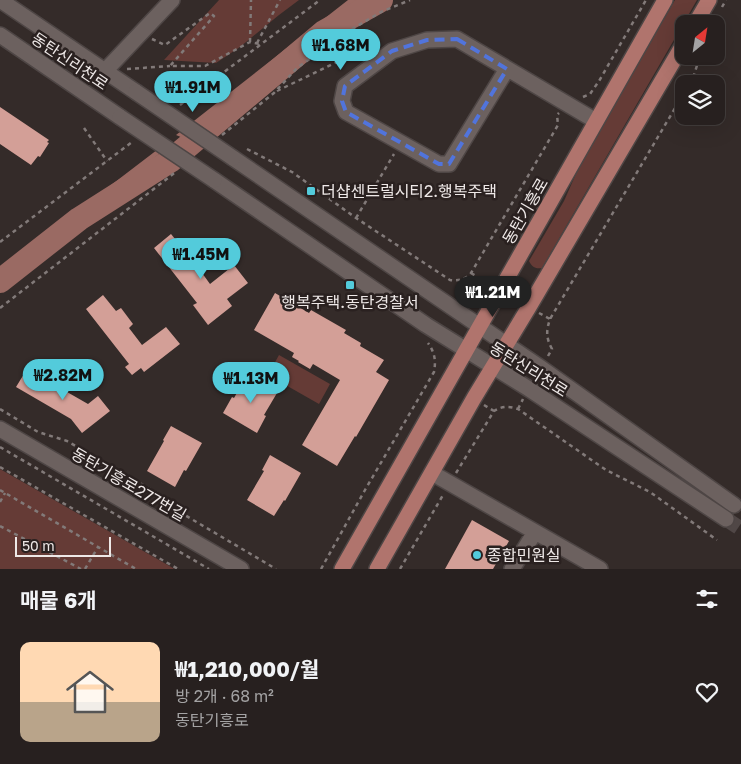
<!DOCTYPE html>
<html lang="ko">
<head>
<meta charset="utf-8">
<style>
  body { margin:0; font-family:"Golos Text","Noto Sans KR",sans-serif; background:#2f2828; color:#f1f3f6; height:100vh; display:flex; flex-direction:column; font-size:19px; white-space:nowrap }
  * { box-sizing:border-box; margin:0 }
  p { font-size:16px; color:#a4a3a4 }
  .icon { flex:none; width:28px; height:28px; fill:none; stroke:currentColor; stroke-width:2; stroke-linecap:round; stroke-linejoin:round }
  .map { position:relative; height:569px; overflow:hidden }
  .side { display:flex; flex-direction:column; background:#27201f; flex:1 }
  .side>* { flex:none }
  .needle { width:32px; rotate:30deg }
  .controls { position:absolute; left:675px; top:15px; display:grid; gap:10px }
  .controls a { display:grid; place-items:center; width:50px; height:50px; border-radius:10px; background:#27201f; box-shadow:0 5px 20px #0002,0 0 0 1px #433e3d; font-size:25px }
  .scale { position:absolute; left:15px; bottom:12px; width:96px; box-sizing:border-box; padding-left:5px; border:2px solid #eee8e7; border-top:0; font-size:14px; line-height:18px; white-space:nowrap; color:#eee8e7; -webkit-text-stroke:4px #2a2120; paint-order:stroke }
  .price { position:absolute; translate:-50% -42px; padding:0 11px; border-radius:18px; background:#53cbdb; color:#111; font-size:16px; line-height:32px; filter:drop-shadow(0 1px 2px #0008) }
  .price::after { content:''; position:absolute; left:50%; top:30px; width:15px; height:11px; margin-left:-8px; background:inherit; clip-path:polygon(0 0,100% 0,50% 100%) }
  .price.selected { background:#222; color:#fff }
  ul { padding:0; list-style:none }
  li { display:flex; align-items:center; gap:15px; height:125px; padding:0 20px }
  li span { display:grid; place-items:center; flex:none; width:140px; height:100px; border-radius:10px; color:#555 }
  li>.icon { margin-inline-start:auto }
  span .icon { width:60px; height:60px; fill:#fffc; stroke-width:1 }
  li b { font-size:21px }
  h2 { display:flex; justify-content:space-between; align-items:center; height:60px; padding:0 20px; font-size:21px }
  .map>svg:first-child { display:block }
  .green { fill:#653b36 }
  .water { fill:#9a6a63 }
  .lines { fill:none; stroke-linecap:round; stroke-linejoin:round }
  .river { stroke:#9a6a63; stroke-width:24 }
  .building { fill:#d39f97 }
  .minor-tunnel { stroke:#504746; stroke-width:15; stroke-dasharray:15 8; stroke-linecap:butt }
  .minor-casing { stroke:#4e4645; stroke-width:18 }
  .major-casing { stroke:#4e4645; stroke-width:18 }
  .path { stroke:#827a79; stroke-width:2.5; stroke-dasharray:4 4; stroke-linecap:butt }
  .minor { stroke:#6c615f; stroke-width:15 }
  .major { stroke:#b0746d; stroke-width:15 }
  .minor-bridge-casing { stroke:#4e4645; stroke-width:18; stroke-linecap:butt }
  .minor-bridge { stroke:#6c615f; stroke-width:15 }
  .marked { fill:none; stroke:#5174dc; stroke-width:4; stroke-dasharray:10 6; stroke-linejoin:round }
  .poi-dot { fill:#53cbdb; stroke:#2a2120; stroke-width:2 }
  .labels { text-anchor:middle; stroke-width:5; stroke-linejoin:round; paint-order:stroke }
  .street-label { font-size:16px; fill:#eee8e7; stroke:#2a2120 }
  .poi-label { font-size:16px; fill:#eee8e7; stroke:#2a2120; text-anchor:start }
</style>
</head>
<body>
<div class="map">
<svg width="741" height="569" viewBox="0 0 741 569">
  <rect width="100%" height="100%" fill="#342b29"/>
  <path class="green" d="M219 0H299L279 15 240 47 216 63 164 60Z
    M675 0H697L542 268C535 269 532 267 529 261L564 201 583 158Z
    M279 355 330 384 319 404 268 375Z
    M0 469 173 568 174 569H0Z"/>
  <path class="water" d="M348 0H366L349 5 183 138 176 135Z
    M170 140 172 144 0 277V270Z"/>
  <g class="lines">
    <path class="river" d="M0 281 79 219 170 161 324 32 381 0"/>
  </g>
  <path class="building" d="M0 107 49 140 47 142 49 143 40 157 38 156 31 165 0 144Z
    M171 234 184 250 188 247 201 263 197 266 210 284 234 265 248 283 227 299 232 306 208 325 193 305 197 303 154 248Z
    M275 293 309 313 311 310 346 330 344 333 361 343 360 346 384 360 376 372 389 380 356 437 355 436 337 466 302 445 340 380 313 364 310 369 298 362 299 361 292 357 294 353 254 330Z
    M103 295 116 311 121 308 133 324 129 328 142 345 166 327 180 344 144 372 141 368 132 375 125 367 129 364 86 309Z
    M27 369 88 404 98 396 110 411 82 433 71 419 16 387Z
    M247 375 277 393 264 415 266 416 257 433 223 413 232 397 234 398Z
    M171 426 202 443 186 471 184 470 175 487 147 471 164 441 163 440Z
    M270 455 301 473 285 501 284 500 274 516 247 500 264 471 262 470Z
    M472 520 509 541 493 569H445Z"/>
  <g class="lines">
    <path class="minor-tunnel" d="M726 519 741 529"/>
    <g class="minor-casing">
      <path id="minor" d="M0 0 136 92
        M0 35 120 117
        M507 69 449 164H439L346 112 342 101 345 86 392 51 427 40 457 39 596 121
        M105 71 172 0
        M233 158 541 368 734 505
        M214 180 426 325 529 389 726 519
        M0 429 241 569
        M432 473 600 569
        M512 569 535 532"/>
    </g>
    <g class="major-casing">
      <path id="major" d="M695 24 709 0
        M342 569 665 0
        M377 569 474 398 529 307 684 43"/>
    </g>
    <path class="path" d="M722 7 726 0
      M152 39 165 45 210 13 214 16 170 66H205L250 42 260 44
      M250 42 251 0
      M257 43 280 0
      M127 69 170 66
      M689 84 694 75 700 56
      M277 91 351 55 370 50
      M583 97 590 94 599 81 646 0
      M180 105 320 0
      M84 128 107 161
      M222 135 274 93 297 68 347 32 381 12 410 0
      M247 149 292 172 356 218 450 280C458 281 465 280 471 273L558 125 557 115 559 113
      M356 218 394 154
      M0 242 132 142
      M471 273 489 284
      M0 308 177 171
      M539 313 550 319
      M548 356 552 349C546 338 546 331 550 319L684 93
      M484 405 494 411
      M0 409 38 432 67 441 164 497 183 514 276 569
      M518 409 523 399
      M0 447 209 569
      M0 467 178 569
      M96 470 102 461
      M456 473 494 411C502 406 509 406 518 409L606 470 650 492 717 540
      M0 490 136 569
      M131 490 137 481
      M0 502 5 493
      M0 526 81 569
      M85 569 98 547
      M321 569 365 490 434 372C436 361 435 353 428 343
      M400 569 443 495"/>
    <use href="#minor" class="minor"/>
    <use href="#major" class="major"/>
    <g class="minor-bridge-casing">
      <path id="minor-bridge" d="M136 92 233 158
        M120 117 214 180"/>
    </g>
    <use href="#minor-bridge" class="minor-bridge"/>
  </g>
  <path class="marked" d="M457 39 507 69 449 164H439L346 112 342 101 345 86 392 51 427 40Z"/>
  <g class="poi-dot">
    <rect x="306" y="186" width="10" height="10" rx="2.5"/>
    <rect x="345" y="280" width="10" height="10" rx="2.5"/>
    <circle cx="477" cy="555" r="5"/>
  </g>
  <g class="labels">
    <g class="street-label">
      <text transform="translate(70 61) rotate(34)" y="6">동탄신리천로</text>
      <text transform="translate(525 211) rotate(-60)" y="6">동탄기흥로</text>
      <text transform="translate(529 369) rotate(32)" y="6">동탄신리천로</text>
      <text transform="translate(129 484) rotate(30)" y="6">동탄기흥로277번길</text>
    </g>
    <g class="poi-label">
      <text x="321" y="197">더샵센트럴시티2.행복주택</text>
      <text x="350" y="308" text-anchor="middle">행복주택.동탄경찰서</text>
      <text x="487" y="561">종합민원실</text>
    </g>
  </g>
</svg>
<div class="controls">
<a><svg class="needle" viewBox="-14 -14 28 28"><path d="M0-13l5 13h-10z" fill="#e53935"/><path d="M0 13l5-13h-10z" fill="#a4a3a4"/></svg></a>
<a><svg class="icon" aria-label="layers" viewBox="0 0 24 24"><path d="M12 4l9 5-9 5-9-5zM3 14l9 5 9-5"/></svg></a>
</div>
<div class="scale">50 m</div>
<b class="price" style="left:341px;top:71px">₩1.68M</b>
<b class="price" style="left:193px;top:113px">₩1.91M</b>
<b class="price" style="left:201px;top:280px">₩1.45M</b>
<b class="price selected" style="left:493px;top:318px">₩1.21M</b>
<b class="price" style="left:63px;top:401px">₩2.82M</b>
<b class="price" style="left:251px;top:404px">₩1.13M</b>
</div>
<section class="side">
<h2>매물 6개<svg class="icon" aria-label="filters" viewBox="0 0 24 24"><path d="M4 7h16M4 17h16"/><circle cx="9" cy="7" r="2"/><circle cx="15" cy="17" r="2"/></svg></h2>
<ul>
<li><span style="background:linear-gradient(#ffd9b3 60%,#b9a48a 0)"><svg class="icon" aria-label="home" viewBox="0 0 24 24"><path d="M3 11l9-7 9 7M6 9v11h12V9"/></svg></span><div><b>₩1,210,000/월</b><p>방 2개 · 68 m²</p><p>동탄기흥로</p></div><svg class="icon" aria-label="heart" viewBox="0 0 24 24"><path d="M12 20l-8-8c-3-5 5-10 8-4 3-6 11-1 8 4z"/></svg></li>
</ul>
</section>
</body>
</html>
